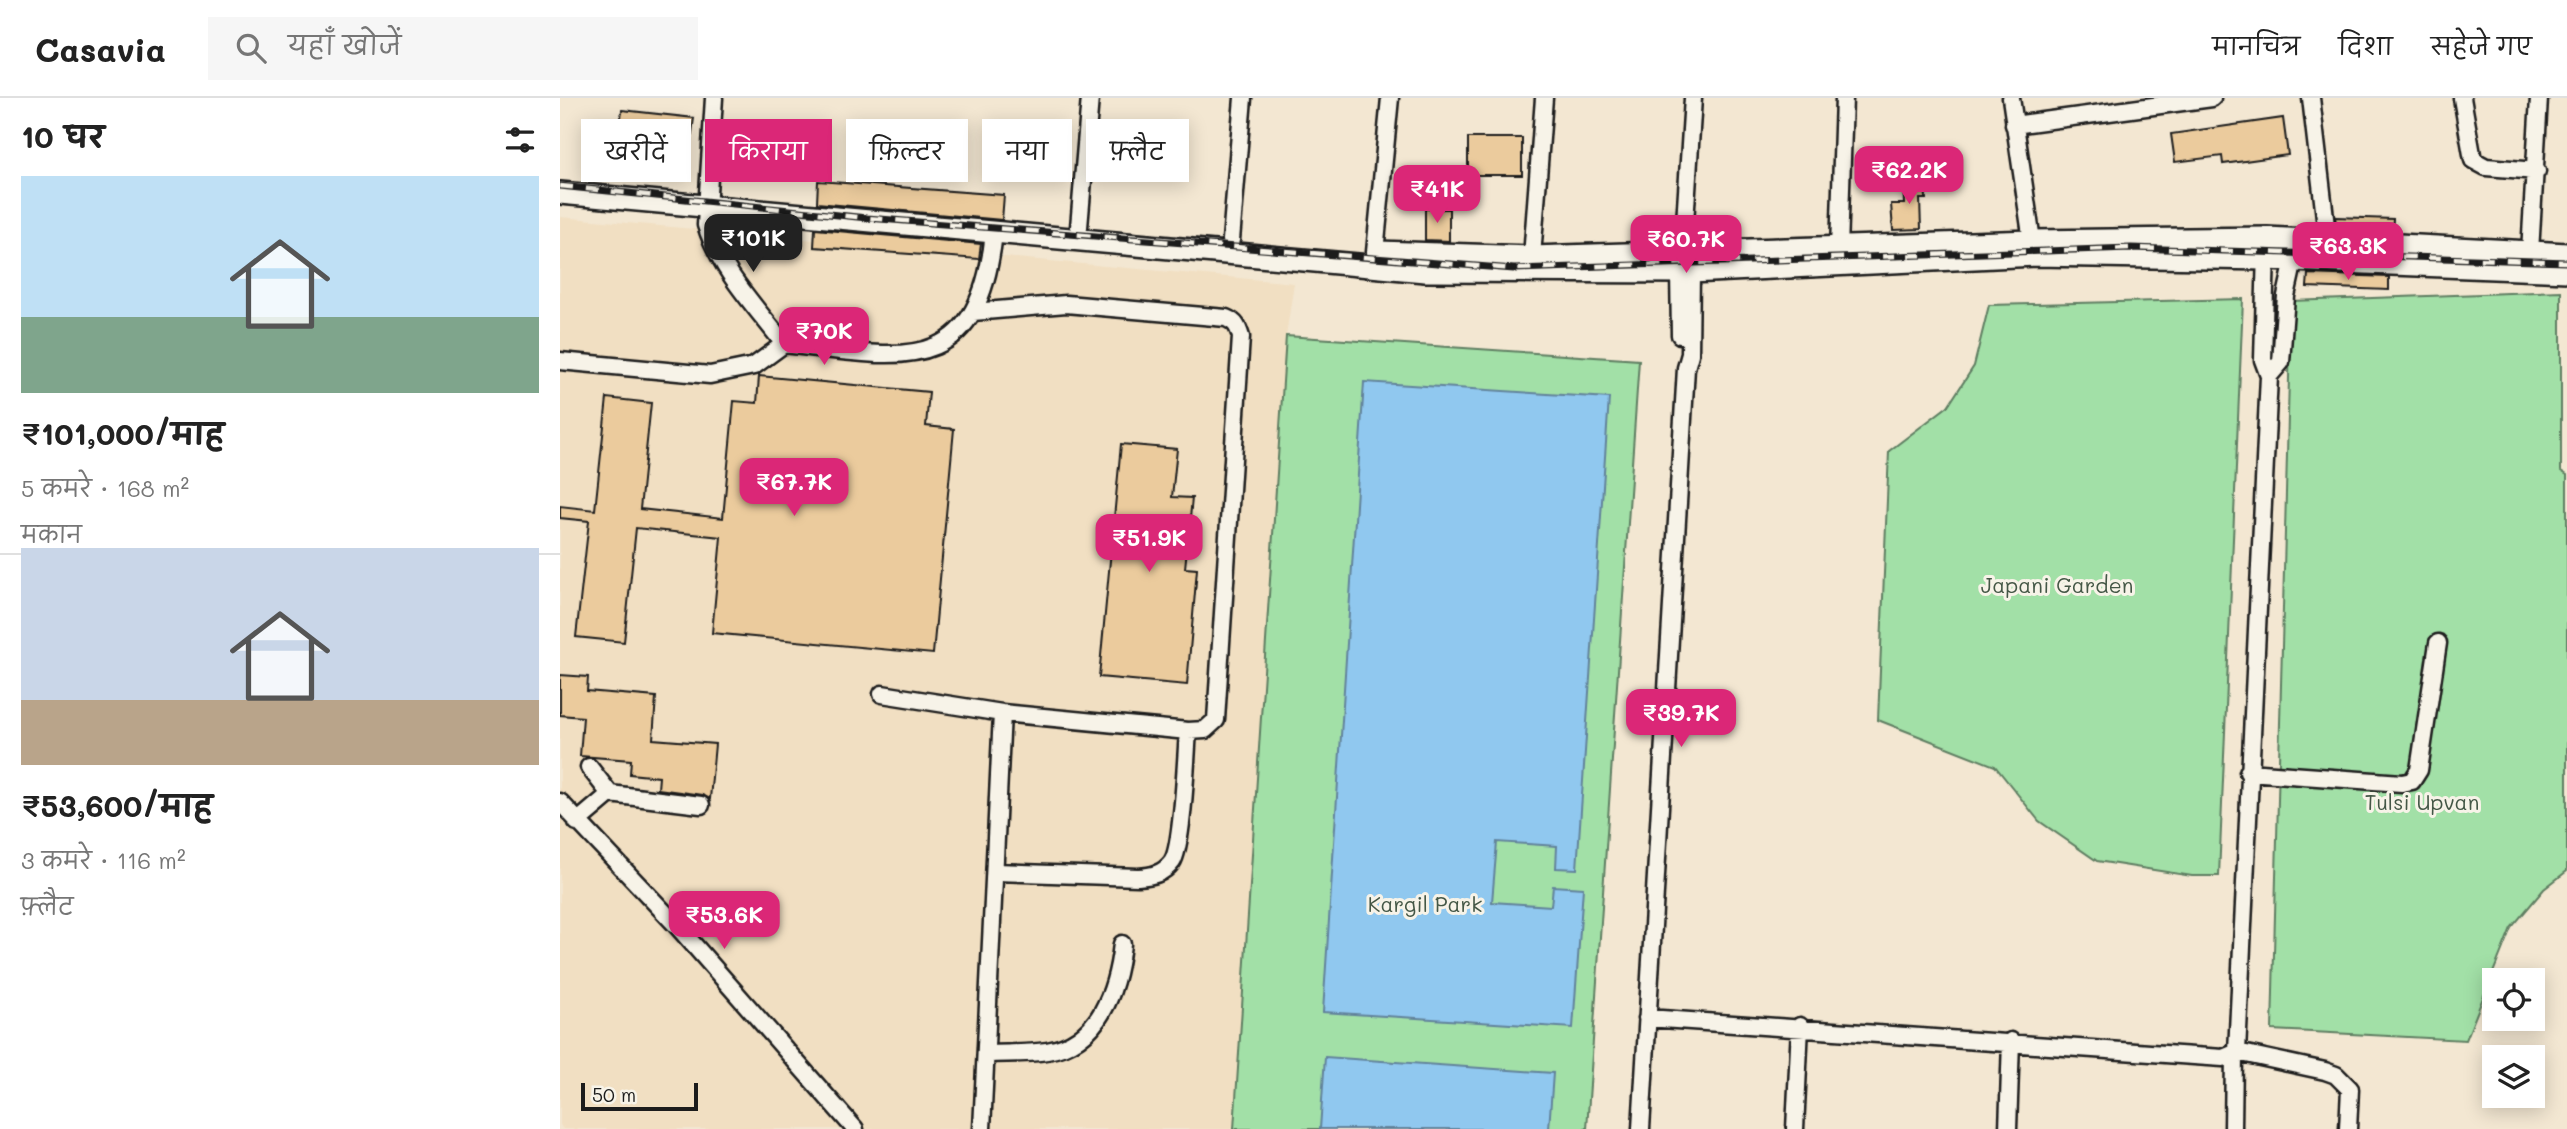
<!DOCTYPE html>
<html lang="hi">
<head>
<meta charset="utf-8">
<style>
  body { margin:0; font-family:Mali,"Playpen Sans Deva",sans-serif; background:#f6f6f6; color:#222; height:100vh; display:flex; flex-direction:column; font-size:26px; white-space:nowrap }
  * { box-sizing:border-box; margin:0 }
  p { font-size:23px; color:#767676 }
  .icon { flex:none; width:38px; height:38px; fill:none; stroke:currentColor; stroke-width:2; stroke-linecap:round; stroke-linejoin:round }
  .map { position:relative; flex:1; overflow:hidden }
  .side { display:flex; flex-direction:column; background:#fff; width:560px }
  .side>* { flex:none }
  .hud { position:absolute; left:21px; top:21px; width:665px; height:63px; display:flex; gap:14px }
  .fabs { position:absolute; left:1922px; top:870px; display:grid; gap:14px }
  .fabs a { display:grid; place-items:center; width:63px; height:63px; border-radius:0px; background:#fff; box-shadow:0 4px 18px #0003; font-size:35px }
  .scale { position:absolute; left:21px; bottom:18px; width:117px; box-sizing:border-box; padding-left:7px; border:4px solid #1c1c1c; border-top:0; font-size:19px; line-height:24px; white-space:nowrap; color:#1c1c1c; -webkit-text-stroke:5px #f7f3e8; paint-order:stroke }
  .price { position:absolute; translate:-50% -60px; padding:0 16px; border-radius:14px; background:#db2777; color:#fff; font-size:23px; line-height:46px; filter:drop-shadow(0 2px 4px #0008) }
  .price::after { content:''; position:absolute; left:50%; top:42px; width:21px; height:16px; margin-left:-10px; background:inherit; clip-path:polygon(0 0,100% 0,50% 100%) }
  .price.selected { background:#222; color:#fff }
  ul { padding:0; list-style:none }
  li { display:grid; align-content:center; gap:14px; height:371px; padding:0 21px }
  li+li { border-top:2px solid #e0e0e0 }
  li span { display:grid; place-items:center; height:217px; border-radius:0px; color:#555 }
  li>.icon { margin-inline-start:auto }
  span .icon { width:126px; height:126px; fill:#fffc; stroke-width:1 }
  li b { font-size:30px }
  h2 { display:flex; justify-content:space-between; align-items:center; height:84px; padding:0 21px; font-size:30px }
  .pill { padding:0 24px; border-radius:0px; background:#fff; box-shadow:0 4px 18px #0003; font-size:24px; line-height:63px }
  .pill.selected { background:#db2777; color:#fff }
  header { display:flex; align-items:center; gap:42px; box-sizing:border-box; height:98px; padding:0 35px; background:#fff; border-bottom:2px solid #e0e0e0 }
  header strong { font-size:33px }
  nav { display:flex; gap:38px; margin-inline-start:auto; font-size:24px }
  .search { width:490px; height:63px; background:#f6f6f6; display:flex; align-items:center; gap:18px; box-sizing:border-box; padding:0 24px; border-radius:0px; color:#767676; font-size:26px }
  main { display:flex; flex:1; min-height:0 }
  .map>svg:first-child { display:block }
  .built { fill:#f1dfc2 }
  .green { fill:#a2e0a7; stroke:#5f7e62; stroke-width:2 }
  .water { fill:#90c8ef; stroke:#62839b; stroke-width:2 }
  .building { fill:#ebcb9d; stroke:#1c1c1c; stroke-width:2 }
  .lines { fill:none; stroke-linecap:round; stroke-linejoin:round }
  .minor-casing { stroke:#1c1c1c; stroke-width:21 }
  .major-casing { stroke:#1c1c1c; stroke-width:26 }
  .minor { stroke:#f7f3e8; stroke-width:16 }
  .major { stroke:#f7f3e8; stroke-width:21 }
  .rail-casing { stroke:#1c1c1c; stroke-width:7 }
  .rail { stroke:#f7f3e8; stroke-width:4.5; stroke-dasharray:13; stroke-linecap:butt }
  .labels { text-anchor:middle; stroke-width:6; stroke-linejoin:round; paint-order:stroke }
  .park-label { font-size:21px; fill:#445746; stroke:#f7f3e8 }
</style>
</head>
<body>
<header>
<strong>Casavia</strong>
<div class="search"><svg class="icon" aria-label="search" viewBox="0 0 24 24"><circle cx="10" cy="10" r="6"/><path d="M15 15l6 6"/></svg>यहाँ खोजें</div>
<nav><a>मानचित्र</a><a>दिशा</a><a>सहेजे गए</a></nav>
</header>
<main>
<section class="side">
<h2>10 घर<svg class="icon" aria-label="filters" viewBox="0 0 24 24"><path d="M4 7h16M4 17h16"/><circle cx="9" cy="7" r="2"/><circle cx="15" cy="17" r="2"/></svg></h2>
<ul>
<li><span style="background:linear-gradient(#bfe0f5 65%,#7fa58c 0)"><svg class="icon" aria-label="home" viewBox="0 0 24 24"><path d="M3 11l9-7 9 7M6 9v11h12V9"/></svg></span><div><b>₹101,000/माह</b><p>5 कमरे · 168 m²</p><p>मकान</p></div></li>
<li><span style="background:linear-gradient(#c9d6e8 70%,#b9a48a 0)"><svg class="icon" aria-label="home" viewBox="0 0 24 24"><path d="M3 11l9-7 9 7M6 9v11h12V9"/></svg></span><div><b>₹53,600/माह</b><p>3 कमरे · 116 m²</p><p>फ़्लैट</p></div></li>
</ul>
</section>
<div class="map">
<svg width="2007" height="1031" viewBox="0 0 2007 1031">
  <rect width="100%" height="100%" fill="#f3e7d2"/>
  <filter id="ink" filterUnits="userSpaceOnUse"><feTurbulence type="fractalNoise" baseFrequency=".0143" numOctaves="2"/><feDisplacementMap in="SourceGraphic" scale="14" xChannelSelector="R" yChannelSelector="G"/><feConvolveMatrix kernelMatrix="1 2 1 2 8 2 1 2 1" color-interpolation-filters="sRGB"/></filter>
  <g filter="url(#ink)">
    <path class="built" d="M0 119 734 185 726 238 674 1031H3L0 1027Z"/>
    <path class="green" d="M2001 193V373L2007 377V773L1984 791 1951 830 1906 942 1712 932 1731 203Z
      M1683 201 1659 778H1632L1537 763 1479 723 1435 668 1318 622 1329 353 1388 308 1414 268 1429 207Z
      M726 238 1079 262 1027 1031H674Z"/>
    <path class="water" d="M804 284 1049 300 1017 771 996 770 997 748 937 744 932 804 991 808 993 788 1023 790 1013 930 763 914Z
      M765 959 993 975 989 1031H760Z"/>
    <path class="building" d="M62 12 134 20 130 50 58 42Z
      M1723 20 1728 57 1663 66 1662 58 1615 64 1611 36Z
      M908 40H962V77H908Z
      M1365 81 1366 101H1360L1361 131 1333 132 1331 106H1344L1343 82Z
      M258 83 444 97 442 122 257 105Z
      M865 111H889V143L865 142Z
      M1775 119 1833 121 1832 134 1777 131Z
      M255 131 421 146 419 161 254 149Z
      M1748 176 1829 179V192L1747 189Z
      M199 278 369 294 366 328 394 331 373 556 152 535 161 439 76 430 64 544 16 539 29 423 0 420V408L35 412 47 300 91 305 80 411 163 420 174 303 197 305Z
      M561 346 617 351 612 399 632 400 625 470 637 471 627 587 539 579Z
      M0 577 28 579 27 593 96 599 93 641 155 646 150 701 142 697 98 691 99 679 70 676 71 662 20 658 23 619 0 617Z"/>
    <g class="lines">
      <g class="minor-casing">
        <path id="minor" d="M154 0 146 127C160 172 196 209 224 246
          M1451 0 1472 143
          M1751 0 1769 154
          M1902 0 1913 62 1926 69 1977 73
          M1454 27 1652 0
          M519 129 530 0
          M671 142 683 0
          M1279 151 1284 0
          M815 154 830 0
          M1970 154 1979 0
          M972 159 984 0
          M1120 237 1119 174 1123 156 1133 0
          M0 263 150 277 194 268 224 246C340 259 418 284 434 135
          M1709 278 1721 264 1726 198 1734 162
          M322 596 442 615 628 633 645 632 656 622 681 239C678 229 676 224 666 220L506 206 413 214
          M29 669 50 696 141 707
          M1688 674 1842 685 1852 683 1859 672 1878 545
          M0 704 119 830 295 1031
          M17 724 50 696
          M435 774 578 779C592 778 603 776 612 764 623 748 626 657 628 633
          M1087 920 1663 960 1677 954 1709 278 1703 262 1706 152
          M1677 954 1765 973 1776 977 1790 991 1788 1031
          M427 956C447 955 468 956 487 953 540 945 557 891 562 846
          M422 1031 442 615
          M1081 1031 1126 270 1130 256 1131 174 1127 165
          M1235 1031 1240 928
          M1448 1031 1451 943
          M1673 1031 1674 957"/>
      </g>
      <g class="major-casing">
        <path id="major" d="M0 95 865 173 1131 174 1476 157 1706 161 2007 173
          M818 154 972 159 1472 143 1707 140 2007 156"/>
      </g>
      <use href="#minor" class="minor"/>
      <use href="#major" class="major"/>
      <g class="rail-casing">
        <path id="rail" d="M0 88 307 120 954 171 1571 150 2007 164"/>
      </g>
      <use href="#rail" class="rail"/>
    </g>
  </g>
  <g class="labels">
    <g class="park-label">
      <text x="1497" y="495">Japani Garden</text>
      <text x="1862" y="712">Tulsi Upvan</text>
      <text x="865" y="814">Kargil Park</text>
    </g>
  </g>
</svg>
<div class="fabs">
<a><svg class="icon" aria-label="locate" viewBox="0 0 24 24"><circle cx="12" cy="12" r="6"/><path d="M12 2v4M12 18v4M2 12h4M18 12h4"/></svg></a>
<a><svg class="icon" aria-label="layers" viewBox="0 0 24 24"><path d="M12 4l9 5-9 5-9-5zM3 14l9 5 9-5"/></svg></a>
</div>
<div class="scale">50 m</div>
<b class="price" style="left:1349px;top:108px">₹62.2K</b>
<b class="price" style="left:877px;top:127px">₹41K</b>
<b class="price selected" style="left:193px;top:176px">₹101K</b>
<b class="price" style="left:1126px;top:177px">₹60.7K</b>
<b class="price" style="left:1788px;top:184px">₹63.3K</b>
<b class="price" style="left:264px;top:269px">₹70K</b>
<b class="price" style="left:234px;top:420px">₹67.7K</b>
<b class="price" style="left:589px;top:476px">₹51.9K</b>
<b class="price" style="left:1121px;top:651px">₹39.7K</b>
<b class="price" style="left:164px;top:853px">₹53.6K</b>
<div class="hud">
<a class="pill">खरीदें</a>
<a class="pill selected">किराया</a>
<a class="pill">फ़िल्टर</a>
<a class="pill">नया</a>
<a class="pill">फ़्लैट</a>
</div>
</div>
</main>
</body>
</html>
